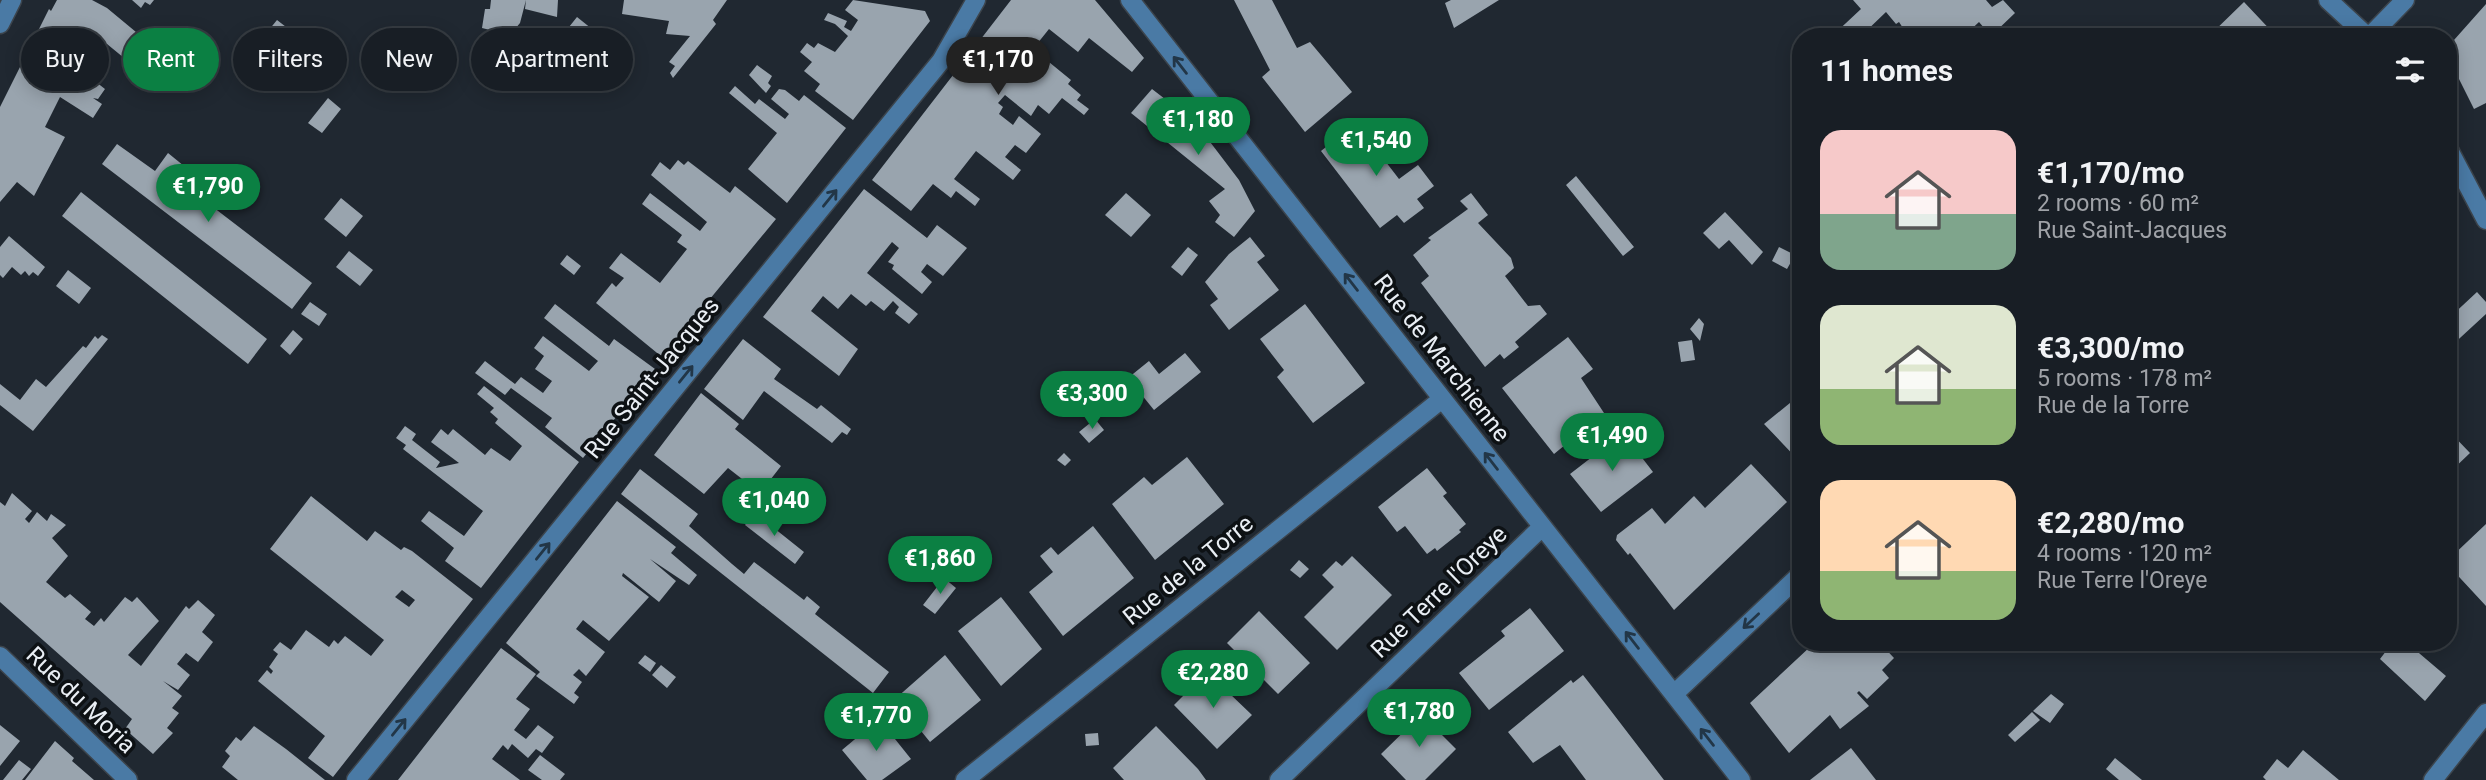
<!DOCTYPE html>
<html lang="en">
<head>
<meta charset="utf-8">
<style>
  body { margin:0; font-family:Roboto,sans-serif; background:#21272d; color:#f1f3f6; height:100vh; display:flex; flex-direction:column; font-size:26px; white-space:nowrap }
  * { box-sizing:border-box; margin:0 }
  p { font-size:23px; color:#9fa2a7 }
  .icon { flex:none; width:38px; height:38px; fill:none; stroke:currentColor; stroke-width:2; stroke-linecap:round; stroke-linejoin:round }
  .map { position:relative; flex:1; overflow:hidden }
  .drawer { position:absolute; left:1792px; top:28px; width:665px; height:623px; display:flex; flex-direction:column; background:#181e25; border-radius:28px; box-shadow:0 4px 18px #0003,0 0 0 2px #363c42 }
  .drawer>* { flex:none }
  .top-card { position:absolute; left:21px; top:28px; width:665px; height:63px; display:flex; gap:14px }
  .price { position:absolute; translate:-50% -60px; padding:0 16px; border-radius:24px; background:#0b8043; color:#fff; font-size:23px; line-height:46px; filter:drop-shadow(0 2px 4px #0008) }
  .price::after { content:''; position:absolute; left:50%; top:42px; width:21px; height:16px; margin-left:-10px; background:inherit; clip-path:polygon(0 0,100% 0,50% 100%) }
  .price.current { background:#222; color:#fff }
  ul { padding:0; list-style:none }
  li { display:flex; align-items:center; gap:21px; height:175px; padding:0 28px }
  li span { display:grid; place-items:center; flex:none; width:196px; height:140px; border-radius:21px; color:#555 }
  li>.icon { margin-inline-start:auto }
  span .icon { width:84px; height:84px; fill:#fffc; stroke-width:1 }
  li b { font-size:30px }
  h2 { display:flex; justify-content:space-between; align-items:center; height:84px; padding:0 28px; font-size:30px }
  .pill { padding:0 24px; border-radius:32px; background:#181e25; box-shadow:0 4px 18px #0003,0 0 0 2px #363c42; font-size:24px; line-height:63px }
  .pill.current { background:#0b8043; color:#fff }
  .map>svg:first-child { display:block }
  .building { fill:#99a4ae; fill-rule:evenodd }
  .lines { fill:none; stroke-linecap:round; stroke-linejoin:round }
  .minor-casing { stroke:#3c444c; stroke-width:21 }
  .minor { stroke:#4a7aa5; stroke-width:18 }
  .oneway { stroke:#223647 }
  .labels { text-anchor:middle; stroke-width:7; stroke-linejoin:round; paint-order:stroke }
  .street-label { font-size:24px; fill:#e9eef4; stroke:#0d1114 }
</style>
</head>
<body>
<div class="map">
<svg width="2486" height="780" viewBox="0 0 2486 780">
  <rect width="100%" height="100%" fill="#202831"/>
  <path class="building" d="M57 0H92L107 8 177 66 157 85 107 44 106 52 87 75 105 89 98 99 93 98 102 104 93 118 60 97 45 127 65 137 34 196 17 182 0 202V107L49 9 51 11Z
    M132 0H154L150 5 145 2 141 8Z
    M491 0H526L520 23 510 35 482 28 485 9H490Z
    M526 0H558L557 17 525 9Z
    M624 0H727L713 20 716 24 673 78 670 73 675 66 669 62 690 36 666 34 669 21 622 14Z
    M853 0 925 11 930 21 853 120 815 91 820 84 804 71 812 62 800 52 807 43 814 48 818 43 835 52 848 36 835 24 824 20 828 13 847 21 844 27 851 31 858 20 845 10Z
    M1011 0H1095L1144 58 1132 72 1089 38 1078 52 1049 29 1033 49 1071 80 1068 84 1081 95 1077 100 1089 109 1084 115 1062 98 1049 114 1038 105 1031 116 1005 95 998 103 1003 107 999 114 1013 125 1019 116 1041 134 1026 153 1015 145 1005 157 1021 170 1013 180 976 151 954 179 980 199 975 206 956 191 951 198 933 184 911 211 872 180ZM1013 60 1019 66 1013 77 1016 81 1004 72Z
    M1234 0H1272L1297 48 1310 42 1352 92 1305 132 1262 77 1270 70Z
    M1451 0H1499L1454 28 1445 3Z
    M1853 0H1986L1992 7 2003 0 2015 13 1991 36 1979 22 1963 37H1909L1899 22 1896 24 1886 12 1860 37H1831L1861 9Z
    M2244 2 2277 37H2208Z
    M2486 4V103L2474 109 2458 77 2454 40Z
    M577 17 597 33 585 47 565 32Z
    M277 20 290 30 284 38 297 49 291 57 264 36Z
    M757 65 772 76 768 83 771 86 766 93 749 75Z
    M735 86 755 104 759 99 785 119 789 114 771 99 779 89 785 90 799 101 804 95 846 128 787 203 748 169 777 133 729 93Z
    M1152 89 1178 109 1182 105 1239 180 1255 211 1234 237 1215 222 1220 215 1209 201 1225 189 1131 113Z
    M328 98 341 109 322 133 308 123Z
    M1356 123 1399 179 1418 165 1434 186 1417 199 1424 208 1404 223 1397 215 1380 228 1321 151Z
    M117 144 155 171 168 153 184 166 175 178 312 283 292 309 102 164Z
    M678 160 684 165 688 161 730 193 735 186 776 219 662 357 596 303 612 283 616 287 624 278 609 268 621 253 660 283 687 249 677 242 682 235 642 204 650 193 700 231 707 222 651 175 660 162 670 170Z
    M1576 176 1634 247 1623 256 1566 185Z
    M864 189 927 238 937 225 967 248 943 276 927 264 921 272 932 282 922 294 892 269 894 265 888 262 899 248 892 242 867 273 918 314 909 324 895 313 899 307 893 301 884 311 871 301 866 306 851 294 838 309 823 296 811 311 858 349 839 376 763 317Z
    M81 192 267 339 248 364 62 216Z
    M1126 193 1151 215 1131 237 1105 215Z
    M1471 193 1488 215 1478 223 1511 258 1514 268 1505 276 1528 306 1540 305 1547 314 1515 342 1519 347 1504 359 1500 354 1485 367 1421 283 1429 276 1413 255 1431 240 1428 238 1468 209 1460 201Z
    M341 198 363 216 346 237 324 219Z
    M1725 212 1763 252 1752 265 1729 240 1719 249 1703 233Z
    M9 236 45 267 38 276 33 272 29 276 25 271 21 275 12 267 3 278 0 275V247Z
    M1250 237 1265 256 1257 262 1279 290 1229 330 1210 305 1218 299 1205 282 1229 254Z
    M1188 247 1198 255 1182 276 1171 267Z
    M1779 247 1795 255 1787 269 1772 261Z
    M349 251 373 270 360 286 336 267Z
    M567 255 581 266 574 275 560 264Z
    M68 270 91 288 79 304 56 286Z
    M2477 292 2486 302V314L2448 349V319Z
    M310 302 327 314 319 326 301 314Z
    M555 304 609 346 614 339 655 369 583 458 545 427 552 418 511 388 505 395 475 373 485 361 515 384 521 377 543 393 552 381 535 369 544 356 534 348 543 336 589 371 598 361 544 318Z
    M1305 304 1365 383 1313 423 1277 377 1284 370 1260 339Z
    M1699 318 1704 324 1700 341 1690 329Z
    M293 330 303 339 290 355 280 346Z
    M102 335 108 339 33 431 0 405V384L20 400 36 379 46 387 83 346 86 348 95 336 98 339Z
    M1568 337 1593 369 1581 378 1604 413 1554 454 1502 388Z
    M743 339 781 369 774 379 817 409 821 405 851 429 847 435 842 432 832 443 764 391 743 420 704 389Z
    M1692 340 1695 360 1681 362 1678 342Z
    M1185 353 1201 372 1154 410 1128 378 1149 361 1159 374Z
    M1105 380 1114 387 1094 411 1087 401Z
    M484 386 579 462 481 588 445 561 454 548 421 521 429 511 464 536 483 511 403 449 406 445 396 438 405 426 416 434 412 440 440 462 436 468 459 463 431 442 441 429 448 435 453 429 485 455 491 448 510 461 522 446 495 423 498 419 490 412 494 408 477 394Z
    M701 393 739 424 735 429 781 466 760 493 728 468 704 494 654 455Z
    M1801 394V463L1764 424Z
    M1095 419 1104 430 1089 443 1079 432Z
    M2448 430 2470 453 2448 474Z
    M1623 433 1653 472 1601 512 1570 474Z
    M1064 453 1071 460 1065 466 1057 460Z
    M1187 457 1224 504 1155 560 1112 504 1144 477 1152 485Z
    M1751 464 1787 502 1674 610 1630 553 1628 555 1616 540 1617 535 1652 508 1665 524 1694 496 1705 508Z
    M1427 468 1447 493 1443 496 1466 524 1459 530 1461 532 1437 551 1435 548 1427 554 1405 526 1397 532 1378 507Z
    M640 469 698 514 689 526 732 564 744 574 754 562 804 600 807 596 820 607 815 614 889 672 873 693 621 494Z
    M12 493 32 511 25 519 29 523 37 512 47 521 51 514 66 525 52 538 68 556 46 582 65 598 70 594 91 612 85 619 94 626 101 618 104 622 125 597 132 602 137 597 159 621 128 655 141 666 186 606 189 609 198 600 215 615 202 632 213 642 198 662 186 653 177 664 190 675 178 690 163 681 182 696 172 708 179 713 167 728 173 733 153 754 125 729 132 719 0 602V502L5 506Z
    M311 496 367 541 375 531 401 550 404 547 412 551 473 599 333 777 308 758 325 736 258 681 267 670 271 674 273 671 269 667 278 654 273 650 280 642 291 650 306 630 329 647 334 640 338 644 345 636 371 656 384 640 270 549ZM402 590 415 600 409 607 395 597Z
    M617 501 676 547 671 553 697 575 689 585 650 559 676 581 659 602 623 573 622 576 649 597 609 641 583 620 576 629 605 652 586 676 579 669 573 675 582 682 574 693 579 697 574 704 536 676 540 672 506 643Z
    M754 512 804 552 795 564 745 525Z
    M2486 524V606L2448 565V560Z
    M1093 526 1134 578 1063 636 1029 592 1053 572 1040 556 1051 547 1058 555Z
    M1352 556 1392 595 1337 650 1304 617 1334 587 1322 575 1336 561 1342 566Z
    M1299 560 1309 569 1300 578 1290 570Z
    M944 578 956 588 935 614 923 605Z
    M1001 597 1042 649 1001 686 958 631Z
    M1530 608 1564 651 1489 710 1459 673 1505 636 1501 631Z
    M1259 611 1310 663 1278 694 1227 643Z
    M1809 642H1879L1894 658 1882 670 1889 678 1867 699 1859 691 1857 693 1869 706 1840 729 1830 715 1789 753 1750 703 1811 646Z
    M2393 642H2406L2446 676 2425 701 2380 659Z
    M501 648 536 674 516 699 530 709 514 730 526 739 538 725 554 737 542 753 536 749 528 758 512 744 508 750 503 745 492 759 520 780H398Z
    M645 655 656 663 650 672 638 663Z
    M945 655 981 700 930 742 895 699Z
    M661 665 676 677 667 688 652 675Z
    M1207 672 1252 715 1217 749 1174 705Z
    M1583 675 1608 707 1664 780H1586L1560 745 1533 763 1508 732 1571 680 1573 683Z
    M2051 694 2064 704 2050 723 2033 711Z
    M1426 710 1442 725 1437 730 1456 749 1425 780H1406L1381 754Z
    M2032 712 2040 720 2015 742 2008 735Z
    M879 719 911 759 882 780H867L842 750Z
    M0 725 20 741 0 766Z
    M254 726 286 749 325 780H238L222 767 230 756 225 751 236 737 241 741Z
    M1156 726 1198 769 1206 780H1124L1113 768Z
    M1098 733 1099 745 1086 746 1085 734Z
    M55 741 74 758 72 761 94 780H25Z
    M1851 748 1876 780H1810Z
    M2303 750 2339 780H2266L2263 777 2277 759 2288 768Z
    M540 755 565 774 560 780H542L528 770Z
    M2115 758 2142 780H2119L2106 769Z
    M19 760 31 769 22 780H3Z"/>
  <g class="lines">
    <g class="minor-casing">
      <path id="minor" d="M1130 0 1741 780
        M2328 0 2368 37
        M0 24 12 0
        M2369 37 2405 0
        M2448 148 2486 220
        M0 656 128 780
        M1674 694 1801 574
        M356 780 941 61 976 0
        M965 780 1442 399
        M1279 780 1542 527
        M2433 780 2486 713"/>
    </g>
    <use href="#minor" class="minor"/>
  </g>
  <defs><path id="oneway-shaft" d="M-6 0H5M1.5-3L5.5 0L1.5 3" fill="none" stroke-width="1.6" stroke-linecap="round" stroke-linejoin="round" transform="scale(1.75)"/></defs>
  <g class="oneway">
    <use href="#oneway-shaft" transform="translate(1180 65) rotate(-128)"/>
    <use href="#oneway-shaft" transform="translate(830 198) rotate(-51)"/>
    <use href="#oneway-shaft" transform="translate(1351 282) rotate(-128)"/>
    <use href="#oneway-shaft" transform="translate(686 374) rotate(-51)"/>
    <use href="#oneway-shaft" transform="translate(1491 461) rotate(-128)"/>
    <use href="#oneway-shaft" transform="translate(543 551) rotate(-51)"/>
    <use href="#oneway-shaft" transform="translate(1751 621) rotate(137)"/>
    <use href="#oneway-shaft" transform="translate(1632 640) rotate(-128)"/>
    <use href="#oneway-shaft" transform="translate(399 727) rotate(-51)"/>
    <use href="#oneway-shaft" transform="translate(1707 737) rotate(-128)"/>
  </g>
  <g class="labels">
    <g class="street-label">
      <text transform="translate(1442 358) rotate(52)" y="8">Rue de Marchienne</text>
      <text transform="translate(652 378) rotate(-51)" y="8">Rue Saint-Jacques</text>
      <text transform="translate(1188 570) rotate(-39)" y="8">Rue de la Torre</text>
      <text transform="translate(1439 592) rotate(-44)" y="8">Rue Terre l'Oreye</text>
      <text transform="translate(81 700) rotate(44)" y="8">Rue du Moria</text>
    </g>
  </g>
</svg>
<b class="price current" style="left:998px;top:97px">€1,170</b>
<b class="price" style="left:1198px;top:157px">€1,180</b>
<b class="price" style="left:1376px;top:178px">€1,540</b>
<b class="price" style="left:208px;top:224px">€1,790</b>
<b class="price" style="left:1092px;top:431px">€3,300</b>
<b class="price" style="left:1612px;top:473px">€1,490</b>
<b class="price" style="left:774px;top:538px">€1,040</b>
<b class="price" style="left:940px;top:596px">€1,860</b>
<b class="price" style="left:1213px;top:710px">€2,280</b>
<b class="price" style="left:1419px;top:749px">€1,780</b>
<b class="price" style="left:876px;top:753px">€1,770</b>
<div class="top-card">
<a class="pill">Buy</a>
<a class="pill current">Rent</a>
<a class="pill">Filters</a>
<a class="pill">New</a>
<a class="pill">Apartment</a>
</div>
<section class="drawer">
<h2>11 homes<svg class="icon" aria-label="filters" viewBox="0 0 24 24"><path d="M4 7h16M4 17h16"/><circle cx="9" cy="7" r="2"/><circle cx="15" cy="17" r="2"/></svg></h2>
<ul>
<li><span style="background:linear-gradient(#f6c9c9 60%,#7fa58c 0)"><svg class="icon" aria-label="home" viewBox="0 0 24 24"><path d="M3 11l9-7 9 7M6 9v11h12V9"/></svg></span><div><b>€1,170/mo</b><p>2 rooms · 60 m²</p><p>Rue Saint-Jacques</p></div></li>
<li><span style="background:linear-gradient(#dfe7d0 60%,#8fb573 0)"><svg class="icon" aria-label="home" viewBox="0 0 24 24"><path d="M3 11l9-7 9 7M6 9v11h12V9"/></svg></span><div><b>€3,300/mo</b><p>5 rooms · 178 m²</p><p>Rue de la Torre</p></div></li>
<li><span style="background:linear-gradient(#ffd9b3 65%,#8fb573 0)"><svg class="icon" aria-label="home" viewBox="0 0 24 24"><path d="M3 11l9-7 9 7M6 9v11h12V9"/></svg></span><div><b>€2,280/mo</b><p>4 rooms · 120 m²</p><p>Rue Terre l'Oreye</p></div></li>
</ul>
</section>
</div>
</body>
</html>
